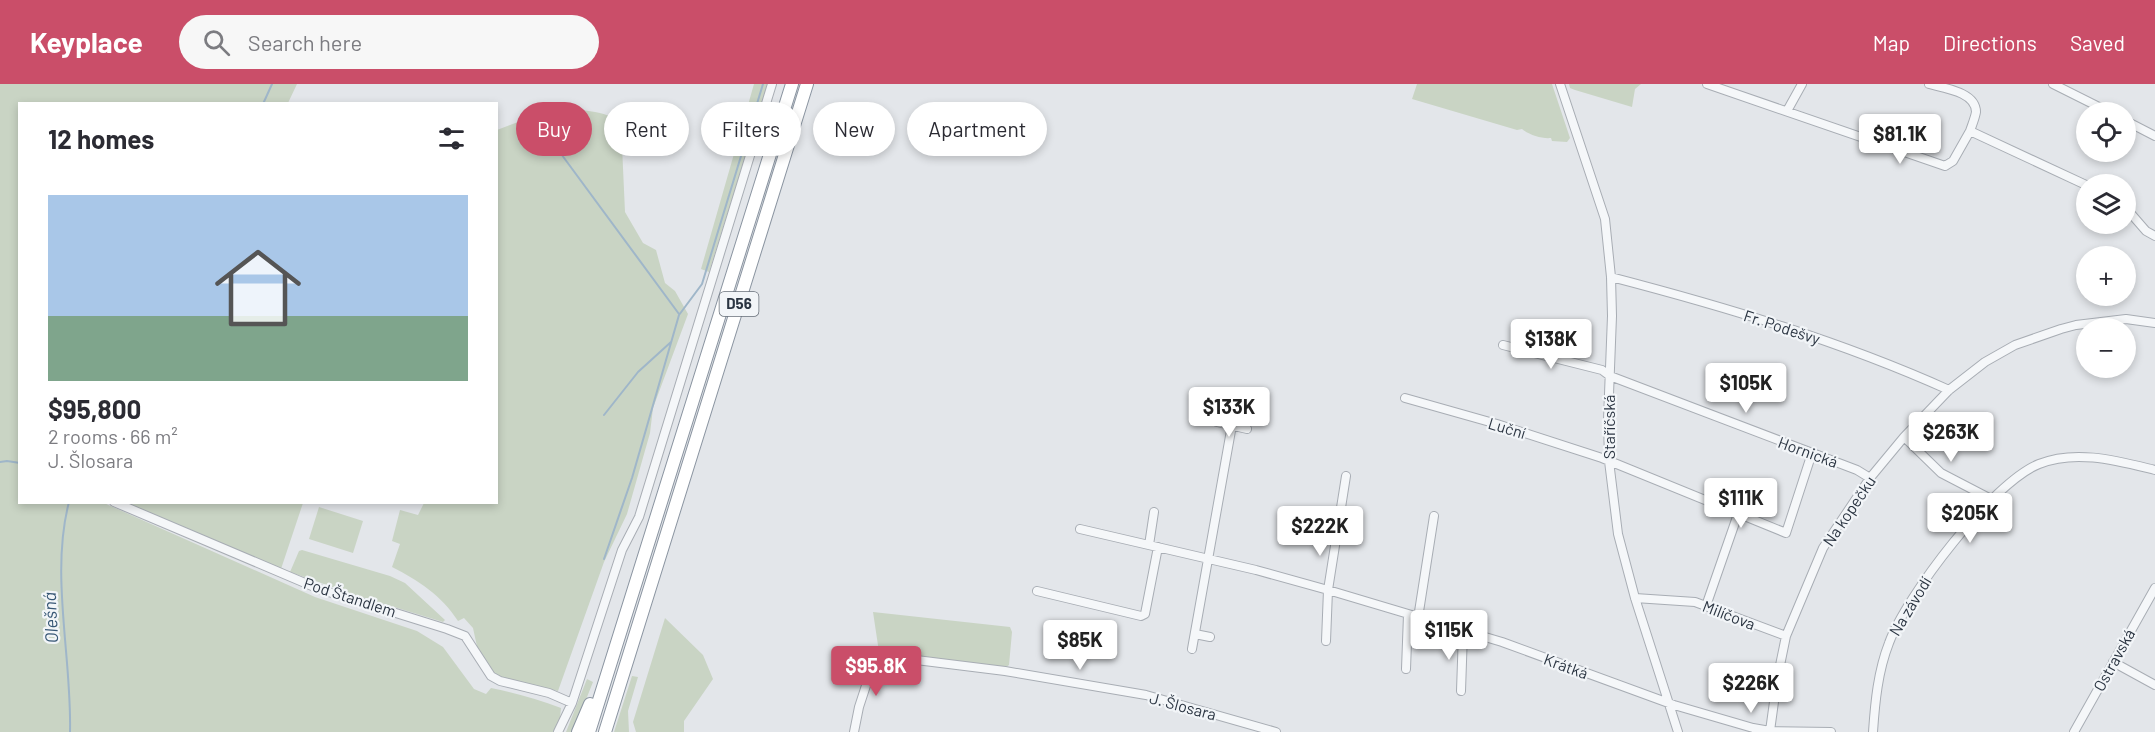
<!DOCTYPE html>
<html lang="en">
<head>
<meta charset="utf-8">
<style>
  body { margin:0; font-family:Barlow,sans-serif; background:#f7f7f7; color:#2b2b33; height:100vh; display:flex; flex-direction:column; font-size:22px; white-space:nowrap }
  * { box-sizing:border-box; margin:0 }
  p { font-size:20px; color:#7c7c81 }
  .icon { flex:none; width:33px; height:33px; fill:none; stroke:currentColor; stroke-width:2; stroke-linecap:round; stroke-linejoin:round }
  .map { position:relative; flex:1; overflow:hidden }
  .panel { position:absolute; left:18px; top:18px; width:480px; height:402px; display:flex; flex-direction:column; background:#fff; border-radius:0px; box-shadow:0 3px 9px #0003 }
  .panel>* { flex:none }
  .hud { position:absolute; left:516px; top:18px; width:570px; height:54px; display:flex; gap:12px }
  .fabs { position:absolute; left:2076px; top:18px; display:grid; gap:12px }
  .fabs a { display:grid; place-items:center; width:60px; height:60px; border-radius:50%; background:#fff; box-shadow:0 3px 9px #0003; font-size:30px }
  .price { position:absolute; translate:-50% -51px; padding:0 14px; border-radius:6px; background:#fff; color:#222; font-size:20px; line-height:39px; filter:drop-shadow(0 2px 3px #0008) }
  .price::after { content:''; position:absolute; left:50%; top:36px; width:18px; height:14px; margin-left:-9px; background:inherit; clip-path:polygon(0 0,100% 0,50% 100%) }
  .price.current { background:#ca4e69; color:#fff }
  ul { padding:0; list-style:none }
  li { display:grid; align-content:center; gap:12px; height:318px; padding:0 30px }
  li span { display:grid; place-items:center; height:186px; border-radius:0px; color:#555 }
  li>.icon { margin-inline-start:auto }
  span .icon { width:108px; height:108px; fill:#fffc; stroke-width:1 }
  li b { font-size:26px }
  h2 { display:flex; justify-content:space-between; align-items:center; height:72px; padding:0 30px; font-size:26px }
  .pill { padding:0 21px; border-radius:27px; background:#fff; box-shadow:0 3px 9px #0003; font-size:21px; line-height:54px }
  .pill.current { background:#ca4e69; color:#fff }
  header { display:flex; align-items:center; gap:36px; box-sizing:border-box; height:84px; padding:0 30px; background:#ca4e69; color:#fff }
  header strong { font-size:28px }
  nav { display:flex; gap:33px; margin-inline-start:auto; font-size:21px }
  .search { width:420px; height:54px; background:#f7f7f7; display:flex; align-items:center; gap:15px; box-sizing:border-box; padding:0 21px; border-radius:33px; color:#7c7c81; font-size:22px }
  .map>svg:first-child { display:block }
  .green { fill:#c9d4c4 }
  .lines { fill:none; stroke-linecap:round; stroke-linejoin:round }
  .stream { stroke:#9fb6c9; stroke-width:2 }
  .minor-casing { stroke:#a8adb4; stroke-width:10 }
  .highway-casing { stroke:#8b95a1; stroke-width:14 }
  .minor { stroke:#f5f7f9; stroke-width:8 }
  .highway { stroke:#fff; stroke-width:12 }
  .labels { text-anchor:middle; stroke-width:4.5; stroke-linejoin:round; paint-order:stroke }
  .shield { fill:#f2f5f8; stroke:#676f79; stroke-width:1.5 }
  .shield-label { font-size:15px; font-weight:bold; fill:#2b3542 }
  .street-label { font-size:16px; fill:#2b3542; stroke:#f2f5f8 }
  .water-label { font-size:18px; font-style:italic; fill:#375775; stroke:#f2f5f8 }
</style>
</head>
<body>
<header>
<strong>Keyplace</strong>
<div class="search"><svg class="icon" aria-label="search" viewBox="0 0 24 24"><circle cx="10" cy="10" r="6"/><path d="M15 15l6 6"/></svg>Search here</div>
<nav><a>Map</a><a>Directions</a><a>Saved</a></nav>
</header>
<div class="map">
<svg width="2155" height="648" viewBox="0 0 2155 648">
  <rect width="100%" height="100%" fill="#e3e6ea"/>
  <path class="green" d="M0 0H297L288 19 20 20V418L104 419 315 513 417 547 443 563 474 605 486 610 491 604C516 609 538 615 561 624L560 634 553 648H0Z
    M754 0H768L709 188 701 185Z
    M1417 0H1552L1570 54 1567 58 1552 57 1551 54C1542 55 1529 51 1522 45L1517 46 1412 15Z
    M1569 0H1641L1635 5 1632 23 1575 6 1570 4Z
    M555 24C571 25 611 26 621 40L625 128 643 159 656 166 665 199 675 207 688 230 653 324 650 349 627 430 604 478 558 607 503 594 493 589 478 567 473 544 464 534 458 537C442 512 418 496 392 483L400 460 392 457 400 426 418 431 424 419 496 418 497 46Z
    M122 419H303L281 485Z
    M319 423 363 437 353 469 309 455Z
    M302 466 390 492 405 499 445 536 443 538 355 511 290 488 299 467Z
    M873 528 1010 543 1012 548 1009 581 1005 584 879 568Z
    M665 534 703 571 713 595 684 637V648H636L633 638Z
    M632 592 638 593 628 627 629 648H614Z
    M587 595 593 598 573 648H566Z"/>
  <g class="lines">
    <path class="stream" d="M263 20 272 0
      M531 55 544 56 556 63 679 230
      M604 331 638 288 671 258
      M0 378 7 377 20 379
      M69 418C50 490 72 574 70 648
      M604 475 632 394 679 231 702 200 763 0"/>
    <g class="minor-casing">
      <path id="minor" d="M1560 0 1605 135 1611 193 1612 232 1608 336 1609 377 1618 450 1635 514 1678 648
        M1707 0 1945 82 1953 77 1970 47 2086 101
        M1929 0C1944 4 1976 8 1976 28 1975 34 1972 41 1970 47
        M2053 0 2109 28
        M1787 27 1802 0
        M2126 37 2155 52
        M2126 124 2146 147 2155 152
        M1611 193C1726 223 1840 257 1949 306
        M1503 261 1602 286 1610 292 1857 386 1870 394
        M1405 314 1497 340 1602 374 1786 449 1812 369
        M1217 338 1247 345
        M1904 353 1941 389 1991 415
        M114 418 319 505 447 545 465 552 491 592 500 597 549 609 572 619
        M1080 445 1256 486 1328 506 1502 558 1674 621 1753 644 1770 647 1831 648
        M1149 461 1154 428
        M1037 507 1141 532 1145 530 1158 463
        M1635 514 1695 518 1786 552
        M1706 522 1738 430
        M1418 534 1434 432
        M1195 550 1210 553
        M1326 557 1328 506 1346 392
        M1192 565 1232 341
        M2113 578 2155 601
        M1406 585 1408 531
        M1461 607 1463 548
        M1770 647 1777 596 1786 552 1823 464 1870 394 1904 353 1949 306 1985 278 2015 261 2061 245 2076 241 2126 235 2155 239
        M558 648 572 619 622 466 639 433 772 0
        M854 648 859 623 876 571 1005 587 1146 611 1276 648
        M1873 648C1875 618 1878 587 1889 559 1906 512 1993 398 2039 380 2076 365 2118 377 2155 386
        M2074 648 2155 504"/>
    </g>
    <g class="highway-casing">
      <path id="highway" d="M578 648 590 620
        M589 648 792 0
        M605 648 807 0"/>
    </g>
    <use href="#minor" class="minor"/>
    <use href="#highway" class="highway"/>
  </g>
  <g class="labels">
    <rect class="shield" x="719.5" y="208" width="39" height="24" rx="4.5"/>
    <g class="shield-label">
      <text x="739" y="225">D56</text>
    </g>
    <g class="street-label">
      <text transform="translate(1782 243) rotate(18)" y="6">Fr. Podešvy</text>
      <text transform="translate(1609 343) rotate(-90)" y="6">Staříčská</text>
      <text transform="translate(1507 344) rotate(17)" y="6">Luční</text>
      <text transform="translate(1808 368) rotate(20)" y="6">Hornická</text>
      <text transform="translate(1849 427) rotate(-56)" y="6">Na kopečku</text>
      <text transform="translate(350 513) rotate(18)" y="6">Pod Štandlem</text>
      <text transform="translate(1910 522) rotate(-59)" y="6">Na závodí</text>
      <text transform="translate(1729 531) rotate(21)" y="6">Milíčova</text>
      <text transform="translate(2114 576) rotate(-61)" y="6">Ostravská</text>
      <text transform="translate(1566 582) rotate(20)" y="6">Krátká</text>
      <text transform="translate(1183 622) rotate(15)" y="6">J. Šlosara</text>
    </g>
    <g class="water-label">
      <text transform="translate(51 534) rotate(-93)" y="6">Olešná</text>
    </g>
  </g>
</svg>
<div class="fabs">
<a><svg class="icon" aria-label="locate" viewBox="0 0 24 24"><circle cx="12" cy="12" r="6"/><path d="M12 2v4M12 18v4M2 12h4M18 12h4"/></svg></a>
<a><svg class="icon" aria-label="layers" viewBox="0 0 24 24"><path d="M12 4l9 5-9 5-9-5zM3 14l9 5 9-5"/></svg></a>
<a>+</a>
<a>−</a>
</div>
<b class="price" style="left:1900px;top:81px">$81.1K</b>
<b class="price" style="left:1551px;top:286px">$138K</b>
<b class="price" style="left:1746px;top:330px">$105K</b>
<b class="price" style="left:1229px;top:354px">$133K</b>
<b class="price" style="left:1951px;top:379px">$263K</b>
<b class="price" style="left:1741px;top:445px">$111K</b>
<b class="price" style="left:1970px;top:460px">$205K</b>
<b class="price" style="left:1320px;top:473px">$222K</b>
<b class="price" style="left:1449px;top:577px">$115K</b>
<b class="price" style="left:1080px;top:587px">$85K</b>
<b class="price current" style="left:876px;top:613px">$95.8K</b>
<b class="price" style="left:1751px;top:630px">$226K</b>
<div class="hud">
<a class="pill current">Buy</a>
<a class="pill">Rent</a>
<a class="pill">Filters</a>
<a class="pill">New</a>
<a class="pill">Apartment</a>
</div>
<section class="panel">
<h2>12 homes<svg class="icon" aria-label="filters" viewBox="0 0 24 24"><path d="M4 7h16M4 17h16"/><circle cx="9" cy="7" r="2"/><circle cx="15" cy="17" r="2"/></svg></h2>
<ul>
<li><span style="background:linear-gradient(#a9c7e8 65%,#7fa58c 0)"><svg class="icon" aria-label="home" viewBox="0 0 24 24"><path d="M3 11l9-7 9 7M6 9v11h12V9"/></svg></span><div><b>$95,800</b><p>2 rooms · 66 m²</p><p>J. Šlosara</p></div></li>
</ul>
</section>
</div>
</body>
</html>
